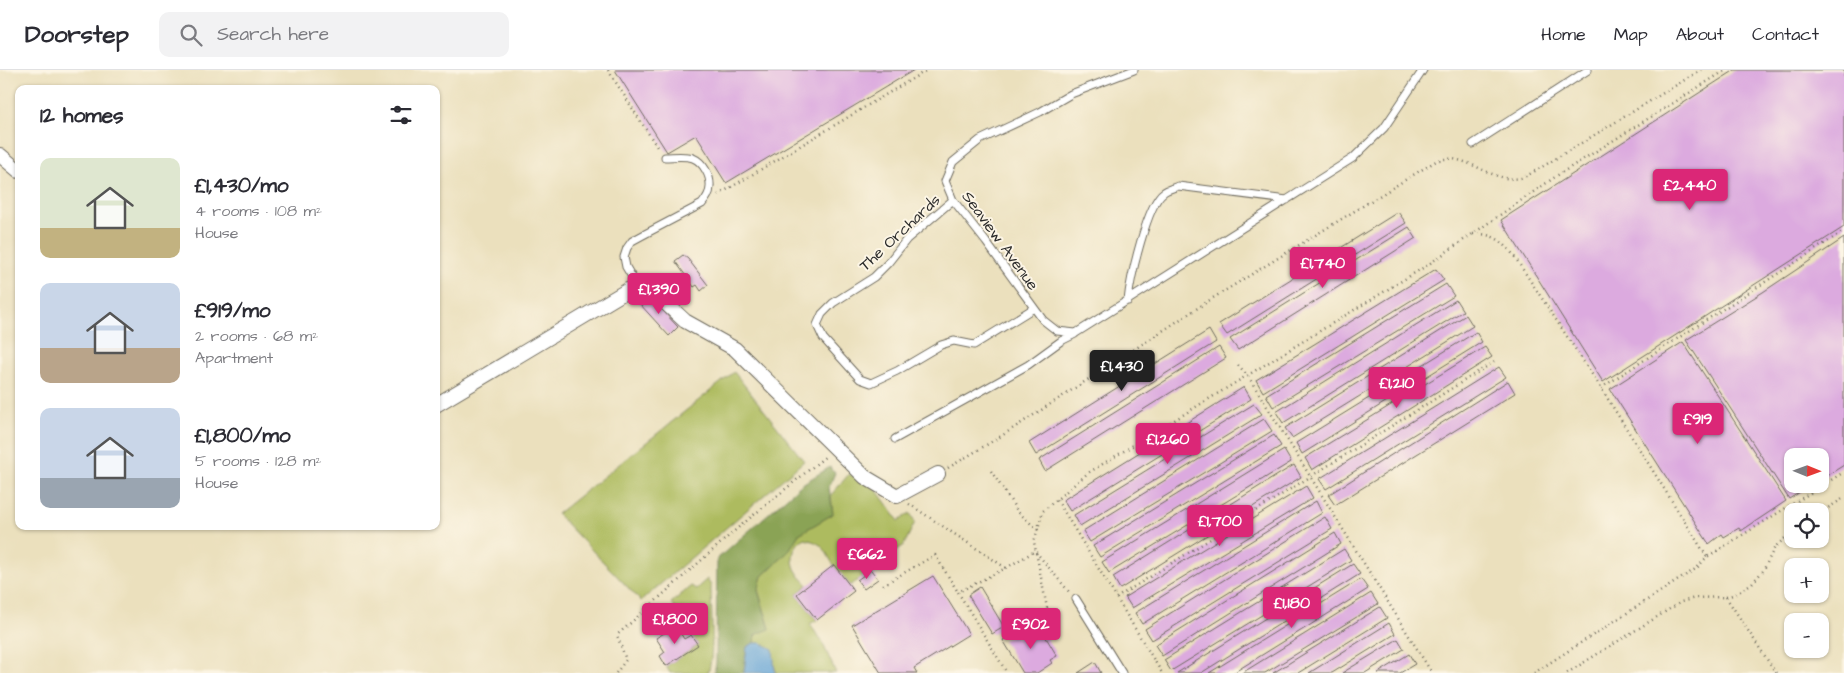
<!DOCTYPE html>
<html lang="en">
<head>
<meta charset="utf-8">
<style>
  body { margin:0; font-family:"Architects Daughter",sans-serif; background:#f2f2f3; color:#2b2b33; height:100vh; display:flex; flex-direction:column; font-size:19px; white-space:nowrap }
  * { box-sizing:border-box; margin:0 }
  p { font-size:16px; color:#7c7c81 }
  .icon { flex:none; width:28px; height:28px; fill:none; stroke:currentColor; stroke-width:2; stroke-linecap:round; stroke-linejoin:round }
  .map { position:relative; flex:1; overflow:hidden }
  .details { position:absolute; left:15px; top:15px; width:425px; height:445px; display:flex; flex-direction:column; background:#fff; border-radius:10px; box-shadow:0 1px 4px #0004 }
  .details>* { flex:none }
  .needle { width:32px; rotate:91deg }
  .buttons { position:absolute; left:1784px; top:378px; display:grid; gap:10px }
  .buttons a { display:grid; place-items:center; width:45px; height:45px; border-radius:10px; background:#fff; box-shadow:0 1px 4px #0004; font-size:25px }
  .price { position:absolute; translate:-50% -42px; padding:0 11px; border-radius:5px; background:#db2777; color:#fff; font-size:16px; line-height:32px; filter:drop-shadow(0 1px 2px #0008) }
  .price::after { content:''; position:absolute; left:50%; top:30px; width:15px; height:11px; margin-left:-8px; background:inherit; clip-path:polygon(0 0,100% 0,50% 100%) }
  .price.on { background:#222; color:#fff }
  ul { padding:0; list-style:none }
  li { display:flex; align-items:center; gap:15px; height:125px; padding:0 25px }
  li span { display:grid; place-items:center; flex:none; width:140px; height:100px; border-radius:10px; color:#555 }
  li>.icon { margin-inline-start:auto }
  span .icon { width:60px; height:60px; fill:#fffc; stroke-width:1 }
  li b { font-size:21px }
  h2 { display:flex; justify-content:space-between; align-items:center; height:60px; padding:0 25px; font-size:21px }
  header { display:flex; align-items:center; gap:30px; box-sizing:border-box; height:70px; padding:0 25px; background:#fff; border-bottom:1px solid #e1e1e2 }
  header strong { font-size:24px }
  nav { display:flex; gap:28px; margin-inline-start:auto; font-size:18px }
  .search { width:350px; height:45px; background:#f2f2f3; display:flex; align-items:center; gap:12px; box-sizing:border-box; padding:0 18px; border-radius:10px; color:#7c7c81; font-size:19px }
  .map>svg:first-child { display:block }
  .green { fill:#adbb5e; stroke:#6c7344 }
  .forest { fill:#8aa355; stroke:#5a6740 }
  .water { fill:#65a4d7; stroke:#486881 }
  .building { fill:#dcaadf }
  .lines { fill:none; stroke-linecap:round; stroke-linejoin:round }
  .lane-casing { stroke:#6e6a5e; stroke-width:9 }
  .street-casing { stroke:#6e6a5e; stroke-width:16 }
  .path { stroke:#6e6a5e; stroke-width:2.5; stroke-dasharray:1 4; stroke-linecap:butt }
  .lane { stroke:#fff; stroke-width:7 }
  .street { stroke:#fff; stroke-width:14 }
  .labels { text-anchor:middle; stroke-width:4; stroke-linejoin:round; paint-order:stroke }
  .street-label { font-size:16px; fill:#2b2b2b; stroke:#fcf5e5 }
</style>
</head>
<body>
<header>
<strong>Doorstep</strong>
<div class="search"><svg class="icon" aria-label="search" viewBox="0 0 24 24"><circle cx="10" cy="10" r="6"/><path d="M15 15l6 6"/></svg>Search here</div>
<nav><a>Home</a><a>Map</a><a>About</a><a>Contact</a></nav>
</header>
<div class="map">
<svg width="1844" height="603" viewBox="0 0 1844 603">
  <rect width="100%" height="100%" fill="#fcf5e5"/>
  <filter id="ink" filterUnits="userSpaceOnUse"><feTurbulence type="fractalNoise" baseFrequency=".02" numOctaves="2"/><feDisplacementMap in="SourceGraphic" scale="10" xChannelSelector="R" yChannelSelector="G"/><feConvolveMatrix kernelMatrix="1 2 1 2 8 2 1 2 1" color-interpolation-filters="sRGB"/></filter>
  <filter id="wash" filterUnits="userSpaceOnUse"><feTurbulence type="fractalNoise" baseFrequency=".0096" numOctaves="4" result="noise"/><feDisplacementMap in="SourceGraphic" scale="20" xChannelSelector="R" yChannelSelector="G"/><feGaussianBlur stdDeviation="1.12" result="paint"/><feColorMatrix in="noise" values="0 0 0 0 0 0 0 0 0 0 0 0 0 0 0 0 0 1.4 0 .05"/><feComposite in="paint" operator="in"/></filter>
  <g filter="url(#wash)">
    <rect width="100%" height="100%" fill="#ebe0bd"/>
    <path class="green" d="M734 302 804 391 641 531 557 444Z
      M849 404 875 418 899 451 910 443 915 452 904 475 850 516C845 509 839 503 835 497 824 481 826 473 804 469 792 475 790 492 797 502 799 507 805 511 808 515L797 524 817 550 810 554 823 574 836 603H775L776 600 761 573H754L755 565 770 558 758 520 762 506 788 482 799 464 833 444 831 425Z
      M707 509 711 516C711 539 715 583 708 603H670L666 596 698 575 691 565 690 554 671 533 691 516 696 519Z"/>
    <path class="forest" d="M830 397 835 403 829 417 833 444 799 464 788 482 762 506 758 521 770 559 755 565 754 573 747 577 744 603H714L716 593 717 489 802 414Z"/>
    <path class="water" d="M754 573H761L773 579 775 603H744L747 577Z"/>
    <g id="blocks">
      <path class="building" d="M615 0H914L726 113 696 65 667 82Z
        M1735 0H1844V157L1603 312 1501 150Z
        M1398 142 1406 153 1227 265 1219 254Z
        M1409 157 1416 168 1238 280 1230 269Z
        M1844 168V395L1820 410V386H1792V414H1813L1789 429 1686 270 1763 222Z
        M683 185 688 189 708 215 701 221 697 215 694 217 675 191Z
        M1436 199 1444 210 1263 322 1256 310Z
        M1446 214 1454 226 1273 337 1266 325Z
        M648 225 678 257 669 266 639 233Z
        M1456 230 1463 241 1283 353 1276 342Z
        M1466 245 1473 256 1292 368 1285 358Z
        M1209 260 1216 272 1036 385 1029 373Z
        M1476 262 1482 272 1302 384 1296 373Z
        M1683 272 1786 431 1741 461 1739 458 1724 467 1722 464 1709 474 1610 319Z
        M1219 277 1226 288 1045 401 1039 390Z
        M1485 277 1492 287 1312 400 1305 388Z
        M1499 297 1506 307 1326 419 1319 409Z
        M1508 311 1515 323 1335 435 1328 425Z
        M1244 317 1251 329 1070 441 1063 430Z
        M1254 334 1262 344 1080 456 1074 445Z
        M1264 349 1272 361 1090 472 1083 461Z
        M1274 365 1281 376 1100 487 1093 476Z
        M1284 380 1291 392 1109 503 1102 492Z
        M1294 395 1301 407 1120 519 1113 507Z
        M1306 416 1313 428 1132 538 1125 527Z
        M1316 431 1322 443 1142 554 1135 543Z
        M1325 447 1332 459 1152 570 1145 559Z
        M1335 463 1341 474 1162 586 1155 575Z
        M1344 479 1351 490 1171 601 1164 590Z
        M1353 494 1360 504 1201 603H1177Z
        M834 495 854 521 817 550 797 524Z
        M871 500 878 509 864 519 857 510Z
        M933 506 969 564 914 598 917 603H881L852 555Z
        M1361 509 1368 519 1233 603H1209Z
        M980 517 1004 557 992 564 968 525Z
        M1371 523 1378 534 1265 603H1242Z
        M1380 537 1387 548 1298 603H1273Z
        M1389 553 1395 564 1332 603H1309Z
        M1038 554 1057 586 1050 590 1052 593 1037 603H1023L1003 570 1014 564 1016 568Z
        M676 556 684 569 691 565 698 575 666 596 660 586 665 582 656 568Z
        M1398 569 1404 579 1365 603H1342Z
        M1409 584 1415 594 1400 603H1378Z
        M1095 592 1101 603H1078Z"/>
    </g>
  </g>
  <g filter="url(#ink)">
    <use href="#blocks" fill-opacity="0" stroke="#6e6a5e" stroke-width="1"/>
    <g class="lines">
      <g class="lane-casing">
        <path id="lane" d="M1134 0 1071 24 1040 42 980 70 953 92 945 111 953 130 986 172 1043 250 1057 261 1076 263 1353 88 1384 58 1423 0
          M1473 74 1588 0
          M953 130 907 169 888 193 874 207 833 233 822 244 817 255 823 268 860 309 871 313 897 301 941 275 954 271 974 275 1034 238
          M638 217 626 197 624 187 627 178 632 171 643 165 702 134C706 129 710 124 710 117 711 106 703 92 693 88 685 85 673 87 665 87
          M1128 231C1130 210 1147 133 1164 122 1168 119 1174 118 1178 116L1287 130
          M895 369 1028 295 1061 271 1075 264
          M1076 529 1122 603"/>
      </g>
      <g class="street-casing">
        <path id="street" d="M0 85 19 101
          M436 335 628 220 638 217 648 219 657 225 685 251 735 279 865 407 897 426 938 404"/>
      </g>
      <path class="path" d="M608 0 659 80
        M718 125 927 0
        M1473 164C1493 163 1503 171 1514 186L1601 318 1707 487
        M1238 295 1248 306 1432 603
        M1601 318 1844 161
        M948 398 1003 365 1213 228 1436 91C1466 80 1490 114 1521 108 1528 106 1536 100 1542 97L1701 0
        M991 401 1018 442 1038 460
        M1057 430 1162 603
        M909 434 1006 498 958 522 1007 603
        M1820 443 1844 428
        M1006 498 1035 481 1070 523
        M883 515 935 485 958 522
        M1726 527 1776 603
        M1116 528 1494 292
        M1049 548 1034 472 1043 441 1088 403 1426 196 1558 105 1726 0
        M616 603 626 590 617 565 739 457 826 386
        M1534 603 1697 498 1707 487 1844 402
        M1567 603 1681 532 1695 528 1726 527 1736 524 1752 513 1763 501 1775 477 1792 462"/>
      <use href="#lane" class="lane"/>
      <use href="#street" class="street"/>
    </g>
  </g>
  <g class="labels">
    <g class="street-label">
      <text transform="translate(899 162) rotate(-43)" y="6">The Orchards</text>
      <text transform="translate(1001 170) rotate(54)" y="6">Seaview Avenue</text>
    </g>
  </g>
</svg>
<div class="buttons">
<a><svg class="needle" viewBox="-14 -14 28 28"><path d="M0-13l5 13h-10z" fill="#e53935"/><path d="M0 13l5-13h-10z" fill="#7c7c81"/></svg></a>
<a><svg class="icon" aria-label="locate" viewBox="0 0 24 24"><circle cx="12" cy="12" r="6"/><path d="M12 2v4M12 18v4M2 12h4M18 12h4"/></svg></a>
<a>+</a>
<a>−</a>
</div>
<b class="price" style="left:1690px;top:141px">£2,440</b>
<b class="price" style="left:1323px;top:219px">£1,740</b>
<b class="price" style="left:659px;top:245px">£1,390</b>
<b class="price on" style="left:1122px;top:322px">£1,430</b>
<b class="price" style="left:1397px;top:339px">£1,210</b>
<b class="price" style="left:1698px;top:375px">£919</b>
<b class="price" style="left:1168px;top:395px">£1,260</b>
<b class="price" style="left:1220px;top:477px">£1,700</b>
<b class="price" style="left:867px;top:510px">£662</b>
<b class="price" style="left:1292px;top:559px">£1,180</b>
<b class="price" style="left:675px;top:575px">£1,800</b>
<b class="price" style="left:1031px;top:580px">£902</b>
<section class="details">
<h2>12 homes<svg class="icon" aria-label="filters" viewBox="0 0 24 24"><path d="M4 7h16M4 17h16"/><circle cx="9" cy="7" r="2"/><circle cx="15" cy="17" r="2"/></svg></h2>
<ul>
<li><span style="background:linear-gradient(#dfe7d0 70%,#c2b280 0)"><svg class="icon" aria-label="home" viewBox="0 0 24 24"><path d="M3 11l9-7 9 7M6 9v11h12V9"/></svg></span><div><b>£1,430/mo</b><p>4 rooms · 108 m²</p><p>House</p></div></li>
<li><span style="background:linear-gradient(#c9d6e8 65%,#b9a48a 0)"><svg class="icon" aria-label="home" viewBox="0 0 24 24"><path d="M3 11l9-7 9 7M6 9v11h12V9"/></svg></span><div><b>£919/mo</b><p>2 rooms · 68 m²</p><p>Apartment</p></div></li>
<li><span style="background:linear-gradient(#c9d6e8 70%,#9aa5b1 0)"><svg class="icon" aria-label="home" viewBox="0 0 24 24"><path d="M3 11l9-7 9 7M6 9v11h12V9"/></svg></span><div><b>£1,800/mo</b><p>5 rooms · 128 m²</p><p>House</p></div></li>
</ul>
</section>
</div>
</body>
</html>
